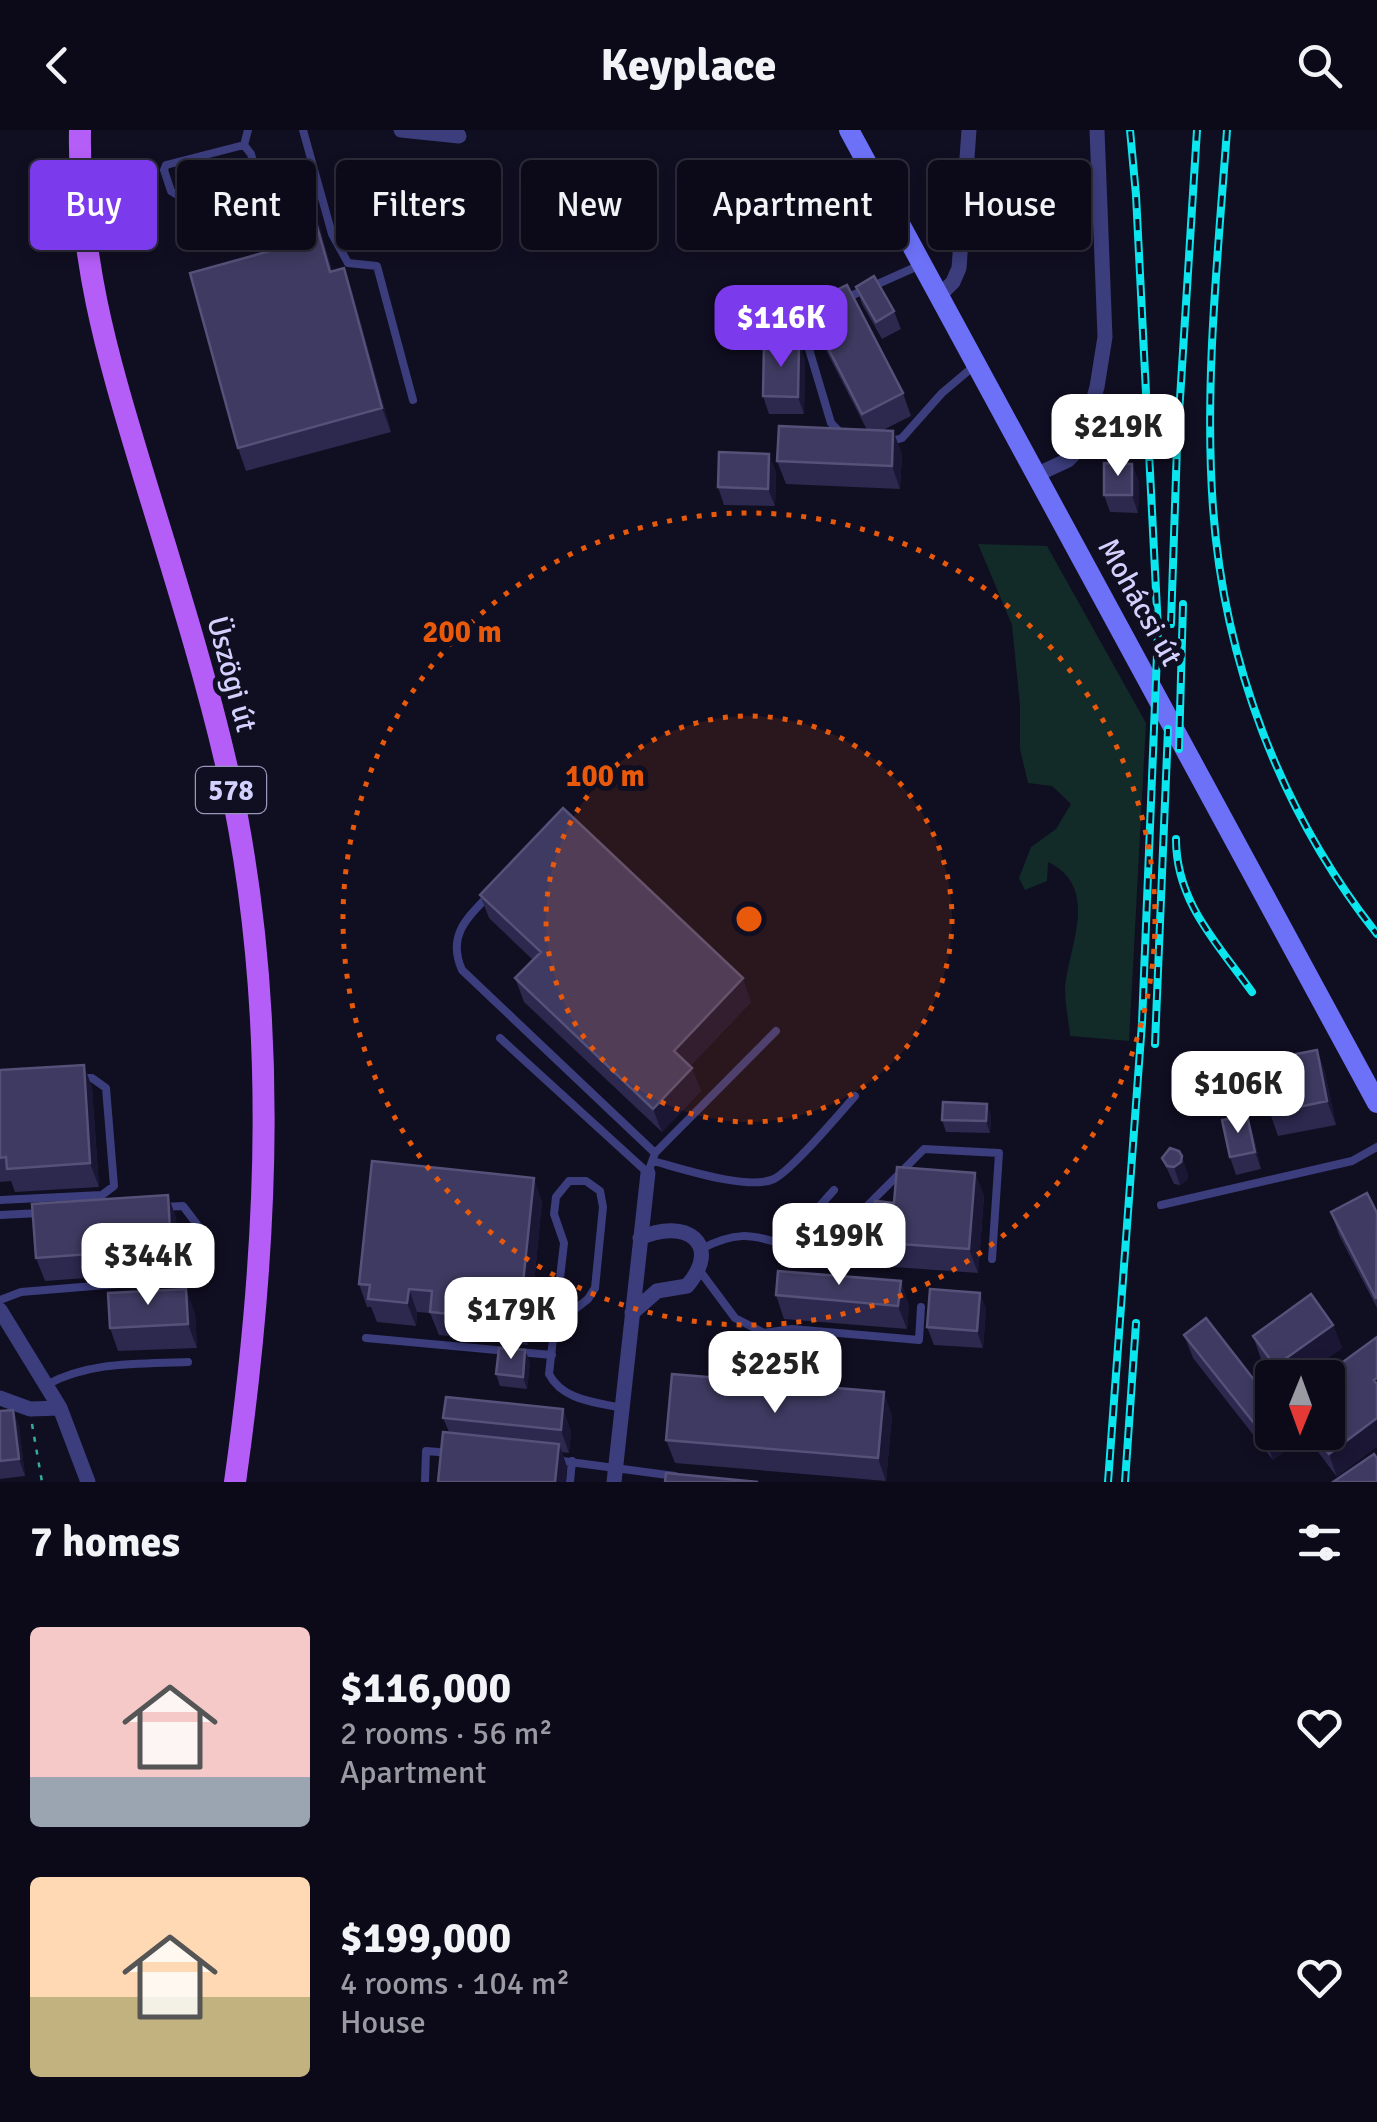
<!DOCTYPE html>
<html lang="en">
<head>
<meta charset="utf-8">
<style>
  body { margin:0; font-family:Signika,sans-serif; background:#151322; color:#f1f3f6; height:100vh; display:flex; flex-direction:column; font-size:38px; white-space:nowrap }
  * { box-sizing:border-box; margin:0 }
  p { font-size:32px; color:#9a9aa2 }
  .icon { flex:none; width:55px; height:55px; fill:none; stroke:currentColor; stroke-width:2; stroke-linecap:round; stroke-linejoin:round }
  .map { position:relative; height:1352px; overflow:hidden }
  .drawer { display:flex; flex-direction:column; background:#0c0a19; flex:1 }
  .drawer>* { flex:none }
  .guide { position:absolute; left:30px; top:30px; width:1318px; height:90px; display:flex; gap:20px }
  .needle { width:65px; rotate:181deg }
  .controls { position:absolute; left:1255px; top:1230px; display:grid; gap:20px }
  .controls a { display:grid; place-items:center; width:90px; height:90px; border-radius:10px; background:#0c0a19; box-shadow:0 5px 15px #0003,0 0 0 2px #2c2b38; font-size:50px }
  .price { position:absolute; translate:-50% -85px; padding:0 22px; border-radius:20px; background:#fff; color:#222; font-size:32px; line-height:65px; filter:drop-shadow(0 2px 5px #0008) }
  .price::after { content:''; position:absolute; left:50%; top:60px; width:30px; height:22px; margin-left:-15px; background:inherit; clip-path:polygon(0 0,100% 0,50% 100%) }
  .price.current { background:#7c3aed; color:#fff }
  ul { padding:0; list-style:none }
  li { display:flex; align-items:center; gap:30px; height:250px; padding:0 30px }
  li span { display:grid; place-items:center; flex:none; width:280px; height:200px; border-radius:10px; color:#555 }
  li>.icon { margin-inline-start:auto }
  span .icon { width:120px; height:120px; fill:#fffc; stroke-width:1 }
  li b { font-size:42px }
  h2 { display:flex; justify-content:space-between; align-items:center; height:120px; padding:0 30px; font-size:42px }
  .pill { padding:0 35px; border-radius:10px; background:#0c0a19; box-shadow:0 5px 15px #0003,0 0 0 2px #2c2b38; font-size:35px; line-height:90px }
  .pill.current { background:#7c3aed; color:#fff }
  header { display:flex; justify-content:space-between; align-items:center; height:130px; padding:0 30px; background:#0c0a19; font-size:45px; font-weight:700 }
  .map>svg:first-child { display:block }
  .green { fill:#122a28 }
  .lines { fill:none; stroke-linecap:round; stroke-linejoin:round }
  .path { stroke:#34ad9e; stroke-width:2.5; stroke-dasharray:5 8; stroke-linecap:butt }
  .lane { stroke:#3b3d7d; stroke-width:8 }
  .street { stroke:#3b3d7d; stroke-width:15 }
  .secondary { stroke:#6c71f8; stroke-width:20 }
  .primary { stroke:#b45df7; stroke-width:22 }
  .rail-casing { stroke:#0be5ed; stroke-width:8 }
  .rail { stroke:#100e21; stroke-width:4; stroke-dasharray:11; stroke-linecap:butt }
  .wall { fill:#2c284e }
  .shaded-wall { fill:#1a1634 }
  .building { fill:#3e3a61; stroke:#555179; stroke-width:2.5 }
  .ring { fill:none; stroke:#e8590c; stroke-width:5; stroke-dasharray:5 10 }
  .labels { text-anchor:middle; stroke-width:10; stroke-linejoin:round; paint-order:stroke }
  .shield { fill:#100e21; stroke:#9896bb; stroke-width:2.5 }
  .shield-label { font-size:28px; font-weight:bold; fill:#d2d0fd }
  .street-label { font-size:30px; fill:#d2d0fd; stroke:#100e21 }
  .centre { fill:#e8590c; stroke:#100e21; stroke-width:5 }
  .ring-label { font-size:30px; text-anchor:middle; font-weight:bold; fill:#e8590c; stroke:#100e21; stroke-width:10; stroke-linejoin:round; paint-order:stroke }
</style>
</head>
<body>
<header><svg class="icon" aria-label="back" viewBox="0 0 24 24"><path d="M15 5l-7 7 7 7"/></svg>Keyplace<svg class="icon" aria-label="search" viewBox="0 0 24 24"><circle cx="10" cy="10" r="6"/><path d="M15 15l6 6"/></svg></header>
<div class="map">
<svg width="1377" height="1352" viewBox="0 0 1377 1352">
  <rect width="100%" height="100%" fill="#100e21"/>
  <path class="green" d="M978 414 1047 416 1146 593 1129 911 1070 906C1069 891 1065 875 1065 860 1067 819 1102 758 1048 732L1047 751 1025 760 1019 748 1031 717 1056 699 1071 674 1052 656 1028 653 1020 619V575L1012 495Z"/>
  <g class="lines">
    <path class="path" d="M32 1294 42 1352"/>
    <path class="lane" d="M303 0 332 104 348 133 377 136 413 270
      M244 15 251 24 256 43 176 64 171 61 164 40 166 35Z
      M244 15 248 0
      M844 169 918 136
      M819 184 803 199 831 293 842 304
      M889 312 902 308 942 263 974 236
      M489 765C466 789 447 806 462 840L655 1023
      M500 908 648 1043 655 1023 776 901
      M653 1031C680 1038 748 1061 774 1049 793 1039 839 984 855 966
      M0 1070 102 1065 114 1056 106 958 92 948H79
      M1161 1075 1352 1031 1377 1017
      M0 1085 40 1083
      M785 1115 824 1119 924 1019 999 1023 992 1129
      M701 1119C734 1102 750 1103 785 1115L834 1060
      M700 1141 735 1188 764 1203 792 1199 919 1210 921 1177
      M0 1170 21 1162 191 1148 201 1140 202 1101 183 1076 163 1077
      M556 1194 588 1169 595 1158 603 1077 600 1061 586 1051H569L556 1067 554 1084 564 1113 549 1244C562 1270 595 1272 622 1278
      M366 1208 552 1225
      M46 1255C90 1231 139 1234 188 1232
      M555 1330 675 1346
      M425 1352 426 1321 451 1323
      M570 1352 572 1331"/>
    <path class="street" d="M401 0 459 6
      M939 166 953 152 959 138 969 0
      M1036 345 1068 330 1079 319 1097 257 1105 207 1097 0
      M0 1180 60 1278 88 1352
      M632 1183 657 1161 687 1156C723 1114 686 1087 640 1108
      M0 1268 30 1279 60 1278
      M614 1352 648 1043"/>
    <path class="secondary" d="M849 0 1377 973"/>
    <path class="primary" d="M80 0C78 127 106 221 142 340 172 439 204 538 227 638 280 875 269 1113 235 1352"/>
    <g class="rail-casing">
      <path id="rail" d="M1227 0C1218 124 1204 255 1213 378 1224 532 1281 683 1377 804
        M1171 494 1177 316 1197 0
        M1179 619 1183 474
        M1176 709C1176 772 1217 813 1252 862
        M1155 914 1168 599
        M1108 1352 1142 893 1158 500 1136 65 1130 0
        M1125 1352 1136 1193"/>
    </g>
    <use href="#rail" class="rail"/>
  </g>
  <path class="wall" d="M309 68 318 92 332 141 344 138 352 161 391 302 246 341 238 318Z
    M856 157 894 181 901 199 882 209 862 174Z
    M806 175 903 263 911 286 883 300 893 301 902 324 900 359 786 354 777 331 867 300 815 199Z
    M799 214 805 231 804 284H769L763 266Z
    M776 341 775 376 724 375 718 357Z
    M1139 351 1138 383 1110 382 1104 365Z
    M480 765 751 872 690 936 701 961 662 1002 524 872 515 848 533 830 489 788Z
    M1317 920 1325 943 1336 995 1278 1006 1270 983Z
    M84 935 92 958 99 1057 15 1062 11 1051 0 1052V953Z
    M991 985 990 1003 946 1002 942 990Z
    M1253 1003 1261 1039 1236 1045 1230 1027Z
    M1162 1028 1188 1044 1187 1050 1180 1055 1174 1054Z
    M975 1043 984 1066 978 1143 880 1136 872 1112 894 1073Z
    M168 1065 176 1088 180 1141 45 1151 36 1128Z
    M542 1071 528 1215 439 1205 430 1183 417 1182 416 1196 377 1192 371 1177H367L359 1154Z
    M1331 1082 1377 1083V1178L1339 1105Z
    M980 1163 986 1180 983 1218 934 1215 927 1197Z
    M776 1165 909 1175 907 1199 784 1189Z
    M195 1183 197 1218 118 1221 110 1198Z
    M1333 1195 1342 1218 1300 1248H1275L1261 1229 1253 1206Z
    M1184 1205 1294 1314 1273 1330 1193 1228Z
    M530 1232 527 1259 500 1256 496 1244Z
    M563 1279 571 1302 569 1323 562 1322 567 1337 449 1302 443 1288Z
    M13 1280 19 1297 25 1346 0 1349V1281Z
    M892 1285 886 1351 675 1333 666 1310Z
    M1303 1302H1328L1337 1347Z"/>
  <path class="shaded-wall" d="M309 68 318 92 338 165 330 142Z
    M344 138 352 161 391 302 382 278Z
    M799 214 805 231 804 284 798 267Z
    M893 301 902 324 900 359 892 336Z
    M769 324 776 341 775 376 768 359Z
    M1132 334 1139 351 1138 383 1132 365Z
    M743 848 751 872 682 944 674 921Z
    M1317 920 1325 943 1336 995 1327 971Z
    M84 935 92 958 99 1057 90 1033Z
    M692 938 701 961 662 1002 653 979Z
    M987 974 991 985 990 1003 986 991Z
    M1247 985 1253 1003 1261 1039 1255 1022Z
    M1182 1026 1188 1044 1187 1050 1180 1055 1174 1037Z
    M975 1043 984 1066 978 1143 969 1119Z
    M534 1048 542 1071 528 1215 519 1191Z
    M168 1065 176 1088 180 1141 171 1118Z
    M901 1151 909 1175 907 1199 898 1176Z
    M186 1159 195 1183 197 1218 188 1194Z
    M409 1159 417 1182 416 1196 407 1173Z
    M980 1163 986 1180 983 1218 977 1201Z
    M1333 1195 1342 1218 1300 1248H1279L1275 1236Z
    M525 1220 530 1232 527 1259 523 1247Z
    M884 1262 892 1285 886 1351 878 1328Z
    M563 1279 571 1302 569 1323 561 1300Z
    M13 1280 19 1297 25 1346 19 1329Z
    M1377 1288V1317L1337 1347 1329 1324Z
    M1272 1301V1302H1290L1294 1314 1273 1330 1265 1307Z
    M559 1314 567 1337 566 1352H555Z"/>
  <path class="building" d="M309 68 330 142 344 138 382 278 238 318 190 143 270 121 259 82Z
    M874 146 894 181 876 192 856 157Z
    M847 155 903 263 862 284 806 175Z
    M764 213 799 214 798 267 763 266Z
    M779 296 893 301 892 336 777 331Z
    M719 322 769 324 768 359 718 357Z
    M1104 333 1132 334V365H1104Z
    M563 678 743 848 674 921 692 938 653 979 515 848 541 822 480 765Z
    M1317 920 1327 971 1270 983 1260 931Z
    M84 935 90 1033 7 1039 6 1027 0 1028V940Z
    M943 972 987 974 986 991 942 990Z
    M1247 985 1255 1022 1230 1027 1222 990Z
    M1170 1018 1179 1021 1182 1026 1181 1032 1174 1037 1167 1036 1162 1028Z
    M372 1031 534 1048 519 1191 430 1182 432 1161 409 1159 407 1173 368 1169 370 1155 359 1154Z
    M897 1037 975 1043 969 1119 872 1112 875 1071 894 1073Z
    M1367 1063 1377 1083 1376 1169 1331 1082Z
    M168 1065 171 1118 36 1128 32 1074Z
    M778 1141 901 1151 898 1176 776 1165Z
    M186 1159 188 1194 110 1198 108 1163Z
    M930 1159 980 1163 977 1201 927 1197Z
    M1311 1164 1333 1195 1275 1236 1253 1206Z
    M1206 1188 1272 1273V1301L1265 1307 1184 1205Z
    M1377 1207V1248L1374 1250 1377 1254V1288L1329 1324 1312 1302H1328V1248H1321Z
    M499 1218 525 1220 523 1247 496 1244Z
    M672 1244 884 1262 878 1328 666 1310Z
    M446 1267 563 1279 561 1300 443 1288Z
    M13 1280 19 1329 0 1331V1281Z
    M443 1302 559 1314 555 1352H438Z
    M1374 1324 1377 1328V1352H1333Z
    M666 1343 758 1352H665Z"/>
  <circle cx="749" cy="789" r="203" fill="#e8590c" fill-opacity=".12"/>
  <g class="ring">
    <circle cx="749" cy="789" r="203"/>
    <circle cx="749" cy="789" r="406"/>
  </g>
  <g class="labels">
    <rect class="shield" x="196" y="637" width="70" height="46" rx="8"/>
    <g class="shield-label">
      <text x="231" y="670">578</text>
    </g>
    <g class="street-label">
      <text transform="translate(1140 472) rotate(61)" y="10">Mohácsi út</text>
      <text transform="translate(232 544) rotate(75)" y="10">Üszögi út</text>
    </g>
  </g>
  <circle cx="749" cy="789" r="15" class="centre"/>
  <g class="ring-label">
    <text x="462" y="512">200 m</text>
    <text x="605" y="656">100 m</text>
  </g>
</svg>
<div class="controls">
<a><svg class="needle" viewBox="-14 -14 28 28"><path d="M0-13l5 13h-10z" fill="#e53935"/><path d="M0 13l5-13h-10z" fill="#9a9aa2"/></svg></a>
</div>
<b class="price current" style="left:781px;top:240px">$116K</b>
<b class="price" style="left:1118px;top:349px">$219K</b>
<b class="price" style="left:1238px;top:1006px">$106K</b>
<b class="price" style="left:839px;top:1158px">$199K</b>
<b class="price" style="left:148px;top:1178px">$344K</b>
<b class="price" style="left:511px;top:1232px">$179K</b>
<b class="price" style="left:775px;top:1286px">$225K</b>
<div class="guide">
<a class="pill current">Buy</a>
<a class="pill">Rent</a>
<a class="pill">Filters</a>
<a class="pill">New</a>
<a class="pill">Apartment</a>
<a class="pill">House</a>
</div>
</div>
<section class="drawer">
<h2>7 homes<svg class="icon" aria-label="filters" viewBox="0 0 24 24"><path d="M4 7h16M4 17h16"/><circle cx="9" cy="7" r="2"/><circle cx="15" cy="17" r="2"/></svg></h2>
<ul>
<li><span style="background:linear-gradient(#f6c9c9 75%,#9aa5b1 0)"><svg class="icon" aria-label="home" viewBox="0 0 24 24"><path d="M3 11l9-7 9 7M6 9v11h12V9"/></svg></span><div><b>$116,000</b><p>2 rooms · 56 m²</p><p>Apartment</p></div><svg class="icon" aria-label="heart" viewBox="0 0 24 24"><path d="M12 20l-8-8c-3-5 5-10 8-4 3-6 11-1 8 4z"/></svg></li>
<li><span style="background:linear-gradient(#ffd9b3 60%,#c2b280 0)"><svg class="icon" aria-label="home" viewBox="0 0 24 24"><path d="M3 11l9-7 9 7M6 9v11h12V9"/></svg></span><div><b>$199,000</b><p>4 rooms · 104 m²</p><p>House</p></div><svg class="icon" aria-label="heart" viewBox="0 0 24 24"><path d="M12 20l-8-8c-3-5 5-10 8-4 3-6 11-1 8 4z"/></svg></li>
</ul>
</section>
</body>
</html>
